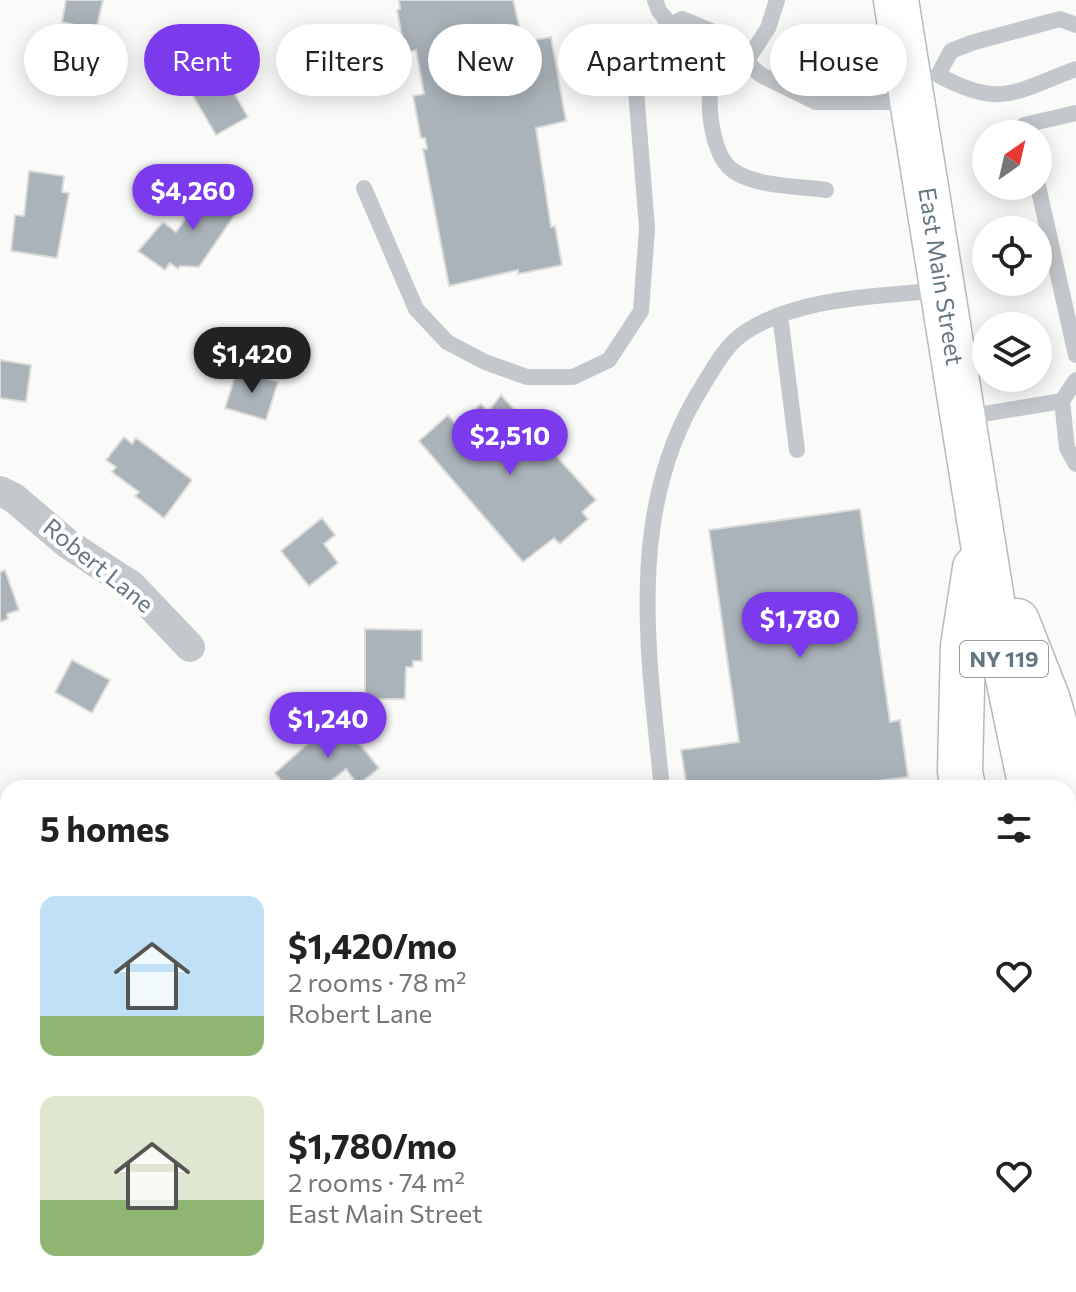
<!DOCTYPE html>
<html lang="en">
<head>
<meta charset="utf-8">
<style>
  body { margin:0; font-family:Commissioner,sans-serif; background:#f6f6f6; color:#222; height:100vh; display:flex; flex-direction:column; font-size:30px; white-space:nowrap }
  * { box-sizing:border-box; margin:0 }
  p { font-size:26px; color:#767676 }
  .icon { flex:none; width:44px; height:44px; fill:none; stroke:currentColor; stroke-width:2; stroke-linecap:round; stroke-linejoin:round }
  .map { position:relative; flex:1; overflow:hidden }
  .drawer { position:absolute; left:0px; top:780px; width:1076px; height:512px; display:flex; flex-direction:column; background:#fff; border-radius:24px 24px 0 0; box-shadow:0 4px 20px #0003 }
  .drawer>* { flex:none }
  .hud { position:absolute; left:24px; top:24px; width:1028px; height:72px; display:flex; gap:16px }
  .needle { width:52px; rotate:34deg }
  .buttons { position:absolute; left:972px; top:120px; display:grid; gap:16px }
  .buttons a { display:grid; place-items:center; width:80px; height:80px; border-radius:50%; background:#fff; box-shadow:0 4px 20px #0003; font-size:40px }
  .price { position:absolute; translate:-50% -68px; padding:0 18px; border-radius:28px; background:#7c3aed; color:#fff; font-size:26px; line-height:52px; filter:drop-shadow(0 2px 4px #0008) }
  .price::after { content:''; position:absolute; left:50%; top:48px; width:24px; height:18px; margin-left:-12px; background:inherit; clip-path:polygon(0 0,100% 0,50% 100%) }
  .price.active { background:#222; color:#fff }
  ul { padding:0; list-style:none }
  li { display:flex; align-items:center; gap:24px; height:200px; padding:0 40px }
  li span { display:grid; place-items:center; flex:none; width:224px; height:160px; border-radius:16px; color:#555 }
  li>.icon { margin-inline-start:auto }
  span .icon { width:96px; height:96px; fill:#fffc; stroke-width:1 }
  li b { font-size:34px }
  h2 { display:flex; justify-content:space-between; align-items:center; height:96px; padding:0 40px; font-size:34px }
  .tag { padding:0 28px; border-radius:36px; background:#fff; box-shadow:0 4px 20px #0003; font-size:28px; line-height:72px }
  .tag.active { background:#7c3aed; color:#fff }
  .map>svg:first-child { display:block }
  .building { fill:#aab3b9; stroke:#dcdcda; stroke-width:2 }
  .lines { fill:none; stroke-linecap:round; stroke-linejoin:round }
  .primary-casing { stroke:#b5babe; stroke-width:47 }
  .service { stroke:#c3c8cc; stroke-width:16 }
  .minor { stroke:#c3c8cc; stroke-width:30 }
  .primary { stroke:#fff; stroke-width:44 }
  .labels { text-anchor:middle; stroke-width:8; stroke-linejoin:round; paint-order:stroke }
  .shield { fill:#fff; stroke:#939fa8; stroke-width:2 }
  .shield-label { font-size:22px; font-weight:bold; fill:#657683 }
  .street-label { font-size:24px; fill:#657683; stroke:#fff }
</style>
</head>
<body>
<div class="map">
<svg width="1076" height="1292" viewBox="0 0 1076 1292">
  <rect width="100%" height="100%" fill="#fafaf8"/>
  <path class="building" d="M66 0H103L96 30 62 22Z
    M399 0H513L523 42 551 37 566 121 536 128 551 227 555 226 562 265 518 274V270L449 286 423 149H427L425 138H421L413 96 424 94 416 50 405 53 397 10 400 9Z
    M55 39 92 48 82 90 45 82Z
    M208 48 248 117 216 135 176 67Z
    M29 171 64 176 62 192 69 193 57 258 11 251 15 215 24 216Z
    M211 183 242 204 199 267 180 266 178 269 170 263 165 270 138 251 163 222 176 232Z
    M0 360 31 365 26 402 0 398Z
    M237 370 278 382 266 420 225 408Z
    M501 395 596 500 582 512 588 519 560 544 554 538 523 562 419 441 448 415 457 426 481 404 488 412Z
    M124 437 132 444 136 438 192 480 164 518 135 496 139 492 112 472 116 467 106 460Z
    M860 509 890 722 900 720 908 777 827 788H818L817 784 794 788H687L681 750 739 742 709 530Z
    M322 518 335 535 324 544 338 563 309 586 281 551Z
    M5 570 19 610 7 614 8 619 0 622V572Z
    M365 629 422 630V661H413V667H406L405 699H365Z
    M72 660 110 680 92 713 55 692Z
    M338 717 379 768 358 785 346 769 322 788H287L275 773Z
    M137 1284H154L156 1292H102Z"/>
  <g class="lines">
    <g class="primary-casing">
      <g id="primary">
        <path id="s1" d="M896 0 993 606 1031 788"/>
        <path d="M1017 621 1048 700 1076 797"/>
        <path d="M963 788 960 771 963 646 975 568"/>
        <path d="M1068 970 1076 1009"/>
        <path d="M1068 1231 1076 1270"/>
      </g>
    </g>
    <path class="service" d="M655 0 659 11 671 25
      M1076 25 1060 19 971 43 951 51 938 75C1001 109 1014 92 1076 69
      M733 50C726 60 713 74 711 86 707 110 713 159 735 172 760 187 798 186 826 190
      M746 62 768 28 777 0
      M1026 134 1024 125 1076 113
      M1038 186 1076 355
      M364 188 416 309 447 342 485 362 527 377H573L609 360 641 311 647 228 636 90 659 32 682 19 711 31 761 75 816 102H912
      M780 315 797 450
      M1076 380 1062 401 1067 448 1076 464
      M965 417 1062 401
      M662 788C648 653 625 508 702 387 715 366 726 344 747 331 802 296 879 297 941 290
      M817 1284 819 1292
      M932 1284 934 1292"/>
    <path class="minor" d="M0 491 14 498 68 544 132 586 190 647"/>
    <use href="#primary" class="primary"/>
  </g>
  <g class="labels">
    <rect class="shield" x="960" y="641" width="88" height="36" rx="6"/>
    <g class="shield-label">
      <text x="1004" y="667">NY 119</text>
    </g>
    <g class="street-label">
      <text dy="8" stroke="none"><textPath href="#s1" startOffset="280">East Main Street</textPath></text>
      <text transform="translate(98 566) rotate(39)" y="8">Robert Lane</text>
    </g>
  </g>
</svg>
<div class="buttons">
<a><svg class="needle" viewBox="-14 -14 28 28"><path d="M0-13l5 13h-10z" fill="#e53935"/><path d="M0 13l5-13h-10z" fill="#767676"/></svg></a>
<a><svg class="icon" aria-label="locate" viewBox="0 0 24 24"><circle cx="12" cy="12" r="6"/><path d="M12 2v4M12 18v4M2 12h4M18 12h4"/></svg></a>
<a><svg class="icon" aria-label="layers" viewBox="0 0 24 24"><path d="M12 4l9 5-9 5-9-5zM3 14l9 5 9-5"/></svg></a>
</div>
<b class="price" style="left:193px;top:232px">$4,260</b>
<b class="price active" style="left:252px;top:395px">$1,420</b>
<b class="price" style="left:510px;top:477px">$2,510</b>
<b class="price" style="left:800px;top:660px">$1,780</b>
<b class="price" style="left:328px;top:760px">$1,240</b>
<div class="hud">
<a class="tag">Buy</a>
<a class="tag active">Rent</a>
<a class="tag">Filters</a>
<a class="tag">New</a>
<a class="tag">Apartment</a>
<a class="tag">House</a>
</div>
<section class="drawer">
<h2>5 homes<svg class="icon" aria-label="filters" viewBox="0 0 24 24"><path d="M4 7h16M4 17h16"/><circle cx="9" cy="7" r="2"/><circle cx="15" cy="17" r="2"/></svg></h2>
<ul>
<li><span style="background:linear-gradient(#bfe0f5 75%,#8fb573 0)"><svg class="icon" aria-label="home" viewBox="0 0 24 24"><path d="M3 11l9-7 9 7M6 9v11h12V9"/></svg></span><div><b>$1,420/mo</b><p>2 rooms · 78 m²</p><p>Robert Lane</p></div><svg class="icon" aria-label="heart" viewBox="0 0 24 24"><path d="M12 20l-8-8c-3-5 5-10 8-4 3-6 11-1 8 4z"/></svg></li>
<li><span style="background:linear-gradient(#dfe7d0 65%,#8fb573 0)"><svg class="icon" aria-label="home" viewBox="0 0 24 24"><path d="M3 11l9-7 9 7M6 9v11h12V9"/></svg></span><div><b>$1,780/mo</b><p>2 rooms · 74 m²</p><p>East Main Street</p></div><svg class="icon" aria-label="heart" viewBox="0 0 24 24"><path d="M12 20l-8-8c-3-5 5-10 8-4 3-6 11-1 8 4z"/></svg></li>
</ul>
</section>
</div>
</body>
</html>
